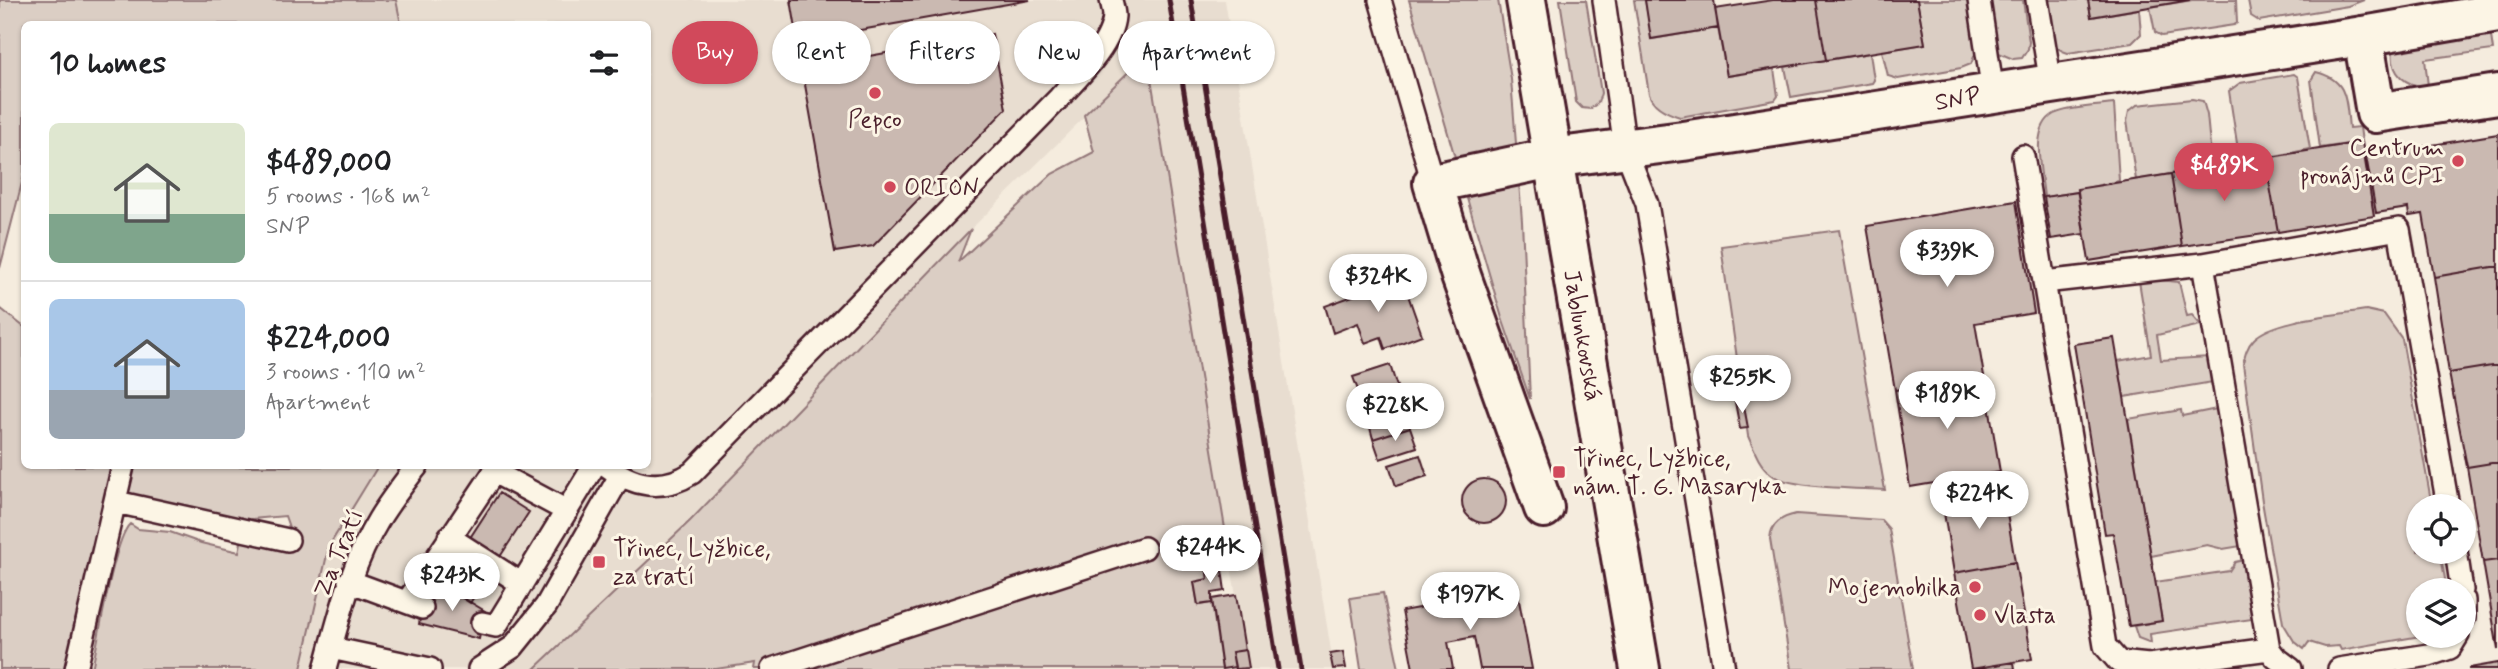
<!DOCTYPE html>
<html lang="en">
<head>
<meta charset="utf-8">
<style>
  body { margin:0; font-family:Mynerve,sans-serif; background:#f6f6f6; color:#202124; height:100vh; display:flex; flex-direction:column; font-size:26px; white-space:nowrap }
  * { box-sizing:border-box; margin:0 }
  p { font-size:23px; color:#757577 }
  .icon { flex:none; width:38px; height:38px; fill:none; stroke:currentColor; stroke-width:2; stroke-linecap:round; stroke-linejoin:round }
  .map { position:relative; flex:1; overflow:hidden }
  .sheet { position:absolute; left:21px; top:21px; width:630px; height:448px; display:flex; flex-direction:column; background:#fff; border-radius:10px; box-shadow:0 2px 5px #0004 }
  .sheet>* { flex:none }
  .hud { position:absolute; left:672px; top:21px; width:665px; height:63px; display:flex; gap:14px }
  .fabs { position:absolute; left:2406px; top:494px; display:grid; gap:14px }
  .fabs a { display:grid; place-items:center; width:70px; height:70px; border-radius:50%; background:#fff; box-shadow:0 2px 5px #0004; font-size:35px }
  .price { position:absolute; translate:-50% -60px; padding:0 16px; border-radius:24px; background:#fff; color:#222; font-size:23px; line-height:46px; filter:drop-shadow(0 2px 4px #0008) }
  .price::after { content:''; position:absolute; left:50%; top:42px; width:21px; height:16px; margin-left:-10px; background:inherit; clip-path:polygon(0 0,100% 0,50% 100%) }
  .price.selected { background:#d1495b; color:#fff }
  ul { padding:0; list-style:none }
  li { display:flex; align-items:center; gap:21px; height:175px; padding:0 28px }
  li+li { border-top:2px solid #e0e0e0 }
  li span { display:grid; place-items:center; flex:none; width:196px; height:140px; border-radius:10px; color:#555 }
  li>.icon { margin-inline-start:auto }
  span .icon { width:84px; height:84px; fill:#fffc; stroke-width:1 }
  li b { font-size:30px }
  h2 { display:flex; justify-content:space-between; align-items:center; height:84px; padding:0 28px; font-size:30px }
  .pill { padding:0 24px; border-radius:32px; background:#fff; box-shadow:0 2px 5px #0004; font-size:24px; line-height:63px }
  .pill.selected { background:#d1495b; color:#fff }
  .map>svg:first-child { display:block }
  .built { fill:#e8ddd0 }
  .green { fill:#dbcec4; stroke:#927678; stroke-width:2 }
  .building { fill:#cab9b1; stroke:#4a1f2b; stroke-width:2 }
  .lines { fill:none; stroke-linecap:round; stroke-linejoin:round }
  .lane-casing { stroke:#4a1f2b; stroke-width:26 }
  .street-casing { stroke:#4a1f2b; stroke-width:44 }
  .secondary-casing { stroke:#4a1f2b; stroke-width:44 }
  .lane { stroke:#fcf5e5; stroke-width:21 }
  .street { stroke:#fcf5e5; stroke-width:38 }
  .secondary { stroke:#fcf5e5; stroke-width:38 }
  .rail { stroke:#4a1f2b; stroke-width:5 }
  .poi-dot { fill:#d1495b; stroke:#fcf5e5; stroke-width:2.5 }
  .labels { text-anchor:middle; stroke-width:6; stroke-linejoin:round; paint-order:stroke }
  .street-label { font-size:24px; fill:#4a1f2b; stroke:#fcf5e5 }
  .poi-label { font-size:24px; fill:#4a1f2b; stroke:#fcf5e5; text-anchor:start }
</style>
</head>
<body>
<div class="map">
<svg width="2498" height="669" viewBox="0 0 2498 669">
  <rect width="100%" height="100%" fill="#f5ecde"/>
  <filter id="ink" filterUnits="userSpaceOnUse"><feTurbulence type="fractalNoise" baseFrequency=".0143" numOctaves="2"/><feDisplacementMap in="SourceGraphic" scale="14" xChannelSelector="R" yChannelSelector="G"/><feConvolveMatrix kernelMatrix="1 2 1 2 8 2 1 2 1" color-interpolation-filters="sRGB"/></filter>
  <g filter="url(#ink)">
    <path class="built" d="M396 0H1225L1334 669H1248L1147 55 971 229 690 521 534 669H301L329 546 378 466H648V24H401Z"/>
    <path class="green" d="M0 0H396L401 24H24V175L0 268Z
      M1409 0H1498L1511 79 1522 221 1530 399 1502 318Z
      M1560 0H1586L1601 93 1598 103 1590 109 1582 108 1576 102Z
      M1634 0H1645L1652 39 1718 28 1727 76 1774 69 1778 96 1775 100 1680 117C1667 113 1653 107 1649 94Z
      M1917 0H1968L1977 49 1971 64 1961 68 1898 79 1888 76 1882 51 1925 44Z
      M1989 0H2023L2029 42 2028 49 2022 58 2013 59 1999 53Z
      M2041 0H2088L2091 17 2139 9 2141 34 2132 43 2068 53C2046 48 2046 19 2041 0Z
      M2192 0H2236L2237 23 2234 25 2162 36 2155 32 2150 7Z
      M2248 0H2364L2348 6 2259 21 2251 16Z
      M2490 29 2493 50 2425 59 2428 86C2405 87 2390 73 2393 50Z
      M1870 53 1874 80 1872 83 1791 97 1785 67Z
      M1147 54 1231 565 1221 566 1220 563 1206 566 1208 579 1194 582 1198 605 1212 603 1222 669H754L755 663 716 669H534L690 521 971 229 958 262 1052 174 1094 152 1084 115Z
      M2316 72C2348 80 2346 100 2349 128L2360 127 2362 142 2320 148 2311 80Z
      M2294 74 2298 77 2310 149 2240 163 2229 91 2240 83Z
      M2192 99 2203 101 2207 115 2212 167 2136 180 2127 121 2129 111 2137 105Z
      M2114 104 2119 181 2077 190 2078 192 2044 197C2042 174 2029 128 2054 114 2067 107 2099 106 2114 104Z
      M1839 230 1885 490C1861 488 1788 489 1771 474 1759 465 1754 450 1748 436L1721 246Z
      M2147 279 2179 282 2187 316 2192 315 2201 325 2157 335 2161 360 2209 357 2213 382 2124 397 2118 361 2151 355 2139 281Z
      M0 308 24 327V466H114L66 669H0Z
      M2366 310 2384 314 2402 339 2432 506H2418V551H2440L2447 590H2418V635H2426L2341 650 2339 646 2325 647 2309 642 2304 649 2294 641 2283 623 2262 501 2243 364C2245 355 2247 346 2254 339 2274 319 2337 315 2366 310Z
      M2217 409 2241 546 2223 549 2207 545 2151 556 2128 419 2181 410 2182 416Z
      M135 466H378L329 546 301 669H92C98 643 114 538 130 524L138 529 170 532 201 543 239 552 242 538 291 533 285 516 241 520 128 495Z
      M1796 514 1881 520 1889 529 1913 669H1791L1770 539C1771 523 1782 517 1796 514Z
      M2244 560 2252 619 2150 634 2151 643 2138 638 2134 626 2162 621 2155 582 2229 571 2235 562Z
      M1383 593 1399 669H1361L1350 598Z"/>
    <path class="building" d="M791 0H1030L798 41Z
      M1645 0H1714L1718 28 1651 39Z
      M1773 0H1816L1826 60 1727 76 1715 9Z
      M1816 0H1917L1925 44 1826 60Z
      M2088 0H2190L2091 17Z
      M992 34 1006 109 873 246 835 252 802 68Z
      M2498 134V266L2434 277 2423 214 2409 216 2408 208 2376 213 2366 156Z
      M2362 142 2374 216 2278 232 2265 158Z
      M2265 158 2278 232 2182 246 2171 174 2212 167 2213 164 2227 165Z
      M2171 174 2182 246 2089 261 2077 189Z
      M2078 192 2084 234 2051 239 2044 197Z
      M2016 201 2034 313 1975 323 1984 376 1895 390 1867 226Z
      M2498 266V365L2449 373 2434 277Z
      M1402 278 1422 335 1385 349 1381 337 1365 343 1358 323 1333 333 1325 306Z
      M2114 338 2162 621 2129 626 2113 533 2105 534 2074 344Z
      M1390 365 1397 387 1361 398 1353 377Z
      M2498 365V462L2467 467 2449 373Z
      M1984 376 2000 472 1910 487 1895 390Z
      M1397 387 1404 409 1368 420 1361 398Z
      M1743 401 1748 428 1740 429 1735 402Z
      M1404 409 1410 427 1373 439 1368 420Z
      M1410 427 1417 447 1380 459 1373 439Z
      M1420 455 1427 476 1396 486 1389 465Z
      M2498 462V560L2483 562 2467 467Z
      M1462 501a22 22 0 1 1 44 0a22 22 0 1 1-44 0Z
      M2003 489 2015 562 1954 573 1942 501Z
      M499 493 529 512 470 603 440 584Z
      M2498 560V650L2483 562Z
      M2015 562 2032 659 1971 669 1954 573Z
      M1221 563 1225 591 1212 593V603L1198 605 1194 582 1208 579 1206 566Z
      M440 584 485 611 479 639 419 624 425 596 429 597Z
      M1517 590 1532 669H1480L1474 637 1448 642 1453 669H1413L1402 611Z
      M1236 595 1245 650 1232 652 1235 667 1222 669 1212 599Z
      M1246 650 1249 668 1235 669 1232 652Z
      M1343 652 1346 668 1333 669 1330 654Z
      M2014 662 2015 669H1972Z
      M2498 663V669H2469V668Z"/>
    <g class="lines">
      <g class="lane-casing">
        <path id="lane" d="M1380 0 1433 183
          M1604 0 1625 148 1647 204 1724 669
          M1979 0 1993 93
          M2037 0 2051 84
          M2023 156 2105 646 2119 662 2149 665 2269 649 2203 264 2044 282
          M2203 264 2399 229 2448 506
          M607 466C633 486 663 492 692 473L1059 98C1077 78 1112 45 1114 16 1114 11 1112 5 1111 0
          M116 502 288 540
          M449 537 522 584
          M2456 551 2462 590
          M349 581 422 608
          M2464 600V618
          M407 602 494 472 567 511
          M482 623 496 626 594 466
          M331 648 430 669
          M2269 649 2275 657 2291 669
          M76 669 123 466
          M325 669C339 618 351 565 379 519 390 501 404 483 417 466
          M479 669 513 647 546 606 620 476
          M772 669 1144 548
          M2339 669 2429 655 2450 648 2458 635"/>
      </g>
      <g class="street-casing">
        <g id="street">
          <path d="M2498 13 2363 36 2376 113 2498 94"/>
          <path id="s1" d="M1544 508 1461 276 1433 183 1552 158 1683 141 2363 36"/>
        </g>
      </g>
      <g class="secondary-casing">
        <g id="secondary">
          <path id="s2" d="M1526 0 1640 669"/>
        </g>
      </g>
      <use href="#lane" class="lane"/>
      <use href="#street" class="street"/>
      <use href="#secondary" class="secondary"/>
      <path class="rail" d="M1169 0 1278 669
        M1191 0 1301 669"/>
    </g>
  </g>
  <g class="poi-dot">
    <circle cx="875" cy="93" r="7"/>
    <circle cx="2458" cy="161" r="7"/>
    <circle cx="890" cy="187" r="7"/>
    <rect x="1552" y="465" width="14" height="14" rx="3.5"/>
    <rect x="592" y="555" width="14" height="14" rx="3.5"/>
    <circle cx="1975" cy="587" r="7"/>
    <circle cx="1980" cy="615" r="7"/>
  </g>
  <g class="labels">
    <g class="street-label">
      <text dy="8" stroke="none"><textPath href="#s1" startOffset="875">SNP</textPath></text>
      <text dy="8" stroke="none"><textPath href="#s2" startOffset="340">Jablunkovská</textPath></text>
      <text transform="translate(338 553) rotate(-67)" y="8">Za Tratí</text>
    </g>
    <g class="poi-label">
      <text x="875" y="127" text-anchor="middle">Pepco</text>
      <text x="2444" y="155" text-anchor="end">Centrum<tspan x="2444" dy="28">pronájmů CPI</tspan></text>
      <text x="904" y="195">ORION</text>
      <text x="1573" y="466">Třinec, Lyžbice,<tspan x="1573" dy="28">nám. T. G. Masaryka</tspan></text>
      <text x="613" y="556">Třinec, Lyžbice,<tspan x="613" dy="28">za tratí</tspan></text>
      <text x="1961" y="595" text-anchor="end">Mojemobilka</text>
      <text x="1994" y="623">Vlasta</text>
    </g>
  </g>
</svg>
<div class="fabs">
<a><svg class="icon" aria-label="locate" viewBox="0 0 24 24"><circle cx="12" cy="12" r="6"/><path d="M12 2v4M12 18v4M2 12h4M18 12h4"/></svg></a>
<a><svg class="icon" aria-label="layers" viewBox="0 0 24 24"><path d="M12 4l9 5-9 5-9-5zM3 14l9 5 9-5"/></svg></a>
</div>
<b class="price selected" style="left:2224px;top:203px">$489K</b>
<b class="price" style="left:1947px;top:289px">$339K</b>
<b class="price" style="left:1378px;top:314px">$324K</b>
<b class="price" style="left:1742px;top:415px">$255K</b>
<b class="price" style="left:1947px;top:431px">$189K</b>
<b class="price" style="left:1395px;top:443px">$228K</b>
<b class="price" style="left:1979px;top:531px">$224K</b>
<b class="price" style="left:1210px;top:585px">$244K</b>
<b class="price" style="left:452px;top:613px">$243K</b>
<b class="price" style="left:1470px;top:632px">$197K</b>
<div class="hud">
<a class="pill selected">Buy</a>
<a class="pill">Rent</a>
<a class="pill">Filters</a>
<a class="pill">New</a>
<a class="pill">Apartment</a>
</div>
<section class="sheet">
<h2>10 homes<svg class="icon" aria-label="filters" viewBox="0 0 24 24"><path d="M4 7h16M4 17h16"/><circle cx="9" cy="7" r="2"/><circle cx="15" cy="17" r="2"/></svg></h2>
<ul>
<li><span style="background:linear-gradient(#dfe7d0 65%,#7fa58c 0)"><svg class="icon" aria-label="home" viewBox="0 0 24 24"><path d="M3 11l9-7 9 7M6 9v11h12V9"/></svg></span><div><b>$489,000</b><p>5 rooms · 168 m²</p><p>SNP</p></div></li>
<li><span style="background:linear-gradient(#a9c7e8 65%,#9aa5b1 0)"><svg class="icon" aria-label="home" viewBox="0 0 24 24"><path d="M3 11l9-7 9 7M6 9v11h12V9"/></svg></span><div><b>$224,000</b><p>3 rooms · 110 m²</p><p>Apartment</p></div></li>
</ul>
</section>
</div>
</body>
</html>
